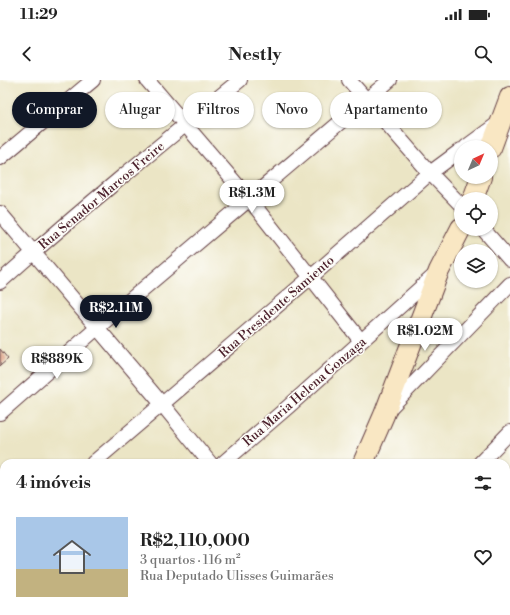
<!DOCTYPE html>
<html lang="pt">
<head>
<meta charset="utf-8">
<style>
  body { margin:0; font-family:"Libre Bodoni",serif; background:#f6f6f6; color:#222; height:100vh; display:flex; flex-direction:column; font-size:15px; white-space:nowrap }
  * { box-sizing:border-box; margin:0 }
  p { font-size:13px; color:#767676 }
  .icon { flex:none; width:22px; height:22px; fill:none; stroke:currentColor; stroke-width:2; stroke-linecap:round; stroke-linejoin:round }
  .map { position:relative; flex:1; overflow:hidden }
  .side { position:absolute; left:0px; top:379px; width:510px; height:156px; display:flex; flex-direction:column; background:#fff; border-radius:12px 12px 0 0; box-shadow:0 1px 3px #0004 }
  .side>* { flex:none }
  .hud { position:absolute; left:12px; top:12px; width:486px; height:36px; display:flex; gap:8px }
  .needle { width:26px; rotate:44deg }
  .buttons { position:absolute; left:454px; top:60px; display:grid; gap:8px }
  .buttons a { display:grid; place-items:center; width:44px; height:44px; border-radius:50%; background:#fff; box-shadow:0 1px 3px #0004; font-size:20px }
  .price { position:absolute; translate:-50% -34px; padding:0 9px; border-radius:14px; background:#fff; color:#222; font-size:13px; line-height:26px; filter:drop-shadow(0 1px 2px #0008) }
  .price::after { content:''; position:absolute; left:50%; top:24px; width:12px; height:9px; margin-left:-6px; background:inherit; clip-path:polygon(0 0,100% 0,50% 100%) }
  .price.on { background:#111827; color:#fff }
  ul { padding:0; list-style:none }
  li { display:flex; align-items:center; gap:12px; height:100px; padding:0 16px }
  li+li { border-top:1px solid #e0e0e0 }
  li span { display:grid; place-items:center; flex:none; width:112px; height:80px; border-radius:0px; color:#555 }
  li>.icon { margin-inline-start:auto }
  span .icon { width:48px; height:48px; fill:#fffc; stroke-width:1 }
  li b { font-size:17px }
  h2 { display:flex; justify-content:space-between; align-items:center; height:48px; padding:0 16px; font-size:17px }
  .tag { padding:0 14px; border-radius:18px; background:#fff; box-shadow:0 1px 3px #0004; font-size:14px; line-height:36px }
  .tag.on { background:#111827; color:#fff }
  .status { display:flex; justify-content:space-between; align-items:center; height:28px; padding:0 20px; background:#fff; direction:ltr }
  .status svg { height:11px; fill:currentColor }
  header { display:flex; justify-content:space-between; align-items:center; height:52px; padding:0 16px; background:#fff; font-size:18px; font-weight:700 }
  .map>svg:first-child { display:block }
  .building { fill:#d99778 }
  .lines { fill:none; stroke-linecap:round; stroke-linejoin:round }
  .street-casing { stroke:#623d42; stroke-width:16 }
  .secondary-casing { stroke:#623d42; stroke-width:22 }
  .street { stroke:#fff; stroke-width:14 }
  .secondary { stroke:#f9e7c3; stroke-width:20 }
  .labels { text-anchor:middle; stroke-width:3; stroke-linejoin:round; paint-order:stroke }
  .street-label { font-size:13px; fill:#4a1f2b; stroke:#fdfcf7 }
</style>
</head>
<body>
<div class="status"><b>11:29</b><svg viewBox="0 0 49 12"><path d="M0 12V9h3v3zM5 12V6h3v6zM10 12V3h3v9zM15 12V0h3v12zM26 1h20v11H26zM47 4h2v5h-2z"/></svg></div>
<header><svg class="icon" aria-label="back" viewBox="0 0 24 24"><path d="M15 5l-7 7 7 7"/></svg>Nestly<svg class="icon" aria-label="search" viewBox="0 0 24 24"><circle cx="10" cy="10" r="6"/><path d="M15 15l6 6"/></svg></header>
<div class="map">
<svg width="510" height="535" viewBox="0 0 510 535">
  <rect width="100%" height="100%" fill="#fdfcf7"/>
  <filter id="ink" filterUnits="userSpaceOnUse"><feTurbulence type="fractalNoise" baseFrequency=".025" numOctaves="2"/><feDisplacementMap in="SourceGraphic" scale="8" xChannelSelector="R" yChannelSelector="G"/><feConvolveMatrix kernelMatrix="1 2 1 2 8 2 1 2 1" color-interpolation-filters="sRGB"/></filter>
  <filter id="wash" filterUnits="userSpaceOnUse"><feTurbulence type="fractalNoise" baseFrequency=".012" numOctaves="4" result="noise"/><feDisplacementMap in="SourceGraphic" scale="16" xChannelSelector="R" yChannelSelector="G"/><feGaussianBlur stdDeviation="0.9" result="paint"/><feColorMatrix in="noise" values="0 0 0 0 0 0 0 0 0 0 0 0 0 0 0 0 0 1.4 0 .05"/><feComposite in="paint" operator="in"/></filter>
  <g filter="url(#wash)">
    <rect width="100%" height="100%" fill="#ebe5c5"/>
    <g id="blocks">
      <path class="building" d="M0 269 8 279 0 286Z"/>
    </g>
  </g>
  <g filter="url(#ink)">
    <use href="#blocks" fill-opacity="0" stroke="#623d42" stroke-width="1"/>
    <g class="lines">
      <g class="street-casing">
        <path id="street" d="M147 0 250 120 361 261
          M349 0 430 93 461 125
          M466 67 500 42
          M0 78 93 0
          M0 133 162 324 210 383
          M483 149 510 180
          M0 202C78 132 159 66 240 0
          M389 329 510 204
          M0 333 97 248 390 0
          M93 383 311 197 430 93 461 70
          M223 383 289 326 436 194
          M480 383 510 352
          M0 442 4 447
          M0 462 4 459
          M506 504 510 500
          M76 531 79 535
          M206 531 210 535
          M51 535 55 531
          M301 535 303 531
          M331 535 335 531"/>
      </g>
      <g class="secondary-casing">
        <path id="secondary" d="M491 68 510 17
          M473 119 481 97
          M363 383 384 335 439 191 461 148
          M477 531 480 535"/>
      </g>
      <use href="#street" class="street"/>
      <use href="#secondary" class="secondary"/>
    </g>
  </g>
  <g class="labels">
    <g class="street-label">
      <text transform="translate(101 115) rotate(-40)" y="5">Rua Senador Marcos Freire</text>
      <text transform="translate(276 226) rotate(-41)" y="5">Rua Presidente Samiento</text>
      <text transform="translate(304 311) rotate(-41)" y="5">Rua Maria Helena Gonzaga</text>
    </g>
  </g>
</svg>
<div class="buttons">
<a><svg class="needle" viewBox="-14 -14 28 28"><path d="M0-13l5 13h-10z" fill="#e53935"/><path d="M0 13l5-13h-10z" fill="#767676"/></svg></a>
<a><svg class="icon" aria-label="locate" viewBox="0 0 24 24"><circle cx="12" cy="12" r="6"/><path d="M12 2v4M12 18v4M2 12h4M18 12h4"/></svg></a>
<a><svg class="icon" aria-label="layers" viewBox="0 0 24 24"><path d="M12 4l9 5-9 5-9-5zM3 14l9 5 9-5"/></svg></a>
</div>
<b class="price" style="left:252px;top:134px">R$1.3M</b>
<b class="price on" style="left:116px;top:249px">R$2.11M</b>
<b class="price" style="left:425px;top:272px">R$1.02M</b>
<b class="price" style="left:57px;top:300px">R$889K</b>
<div class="hud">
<a class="tag on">Comprar</a>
<a class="tag">Alugar</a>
<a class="tag">Filtros</a>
<a class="tag">Novo</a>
<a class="tag">Apartamento</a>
</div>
<section class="side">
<h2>4 imóveis<svg class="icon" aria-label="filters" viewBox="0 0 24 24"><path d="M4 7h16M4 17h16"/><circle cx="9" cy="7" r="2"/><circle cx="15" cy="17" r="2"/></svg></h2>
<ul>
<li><span style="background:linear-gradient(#a9c7e8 65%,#c2b280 0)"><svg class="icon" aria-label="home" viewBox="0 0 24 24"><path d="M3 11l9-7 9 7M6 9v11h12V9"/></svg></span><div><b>R$2,110,000</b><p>3 quartos · 116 m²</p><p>Rua Deputado Ulisses Guimarães</p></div><svg class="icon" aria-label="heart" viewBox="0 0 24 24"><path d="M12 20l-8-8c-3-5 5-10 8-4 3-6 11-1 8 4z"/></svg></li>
</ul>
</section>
</div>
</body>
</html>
